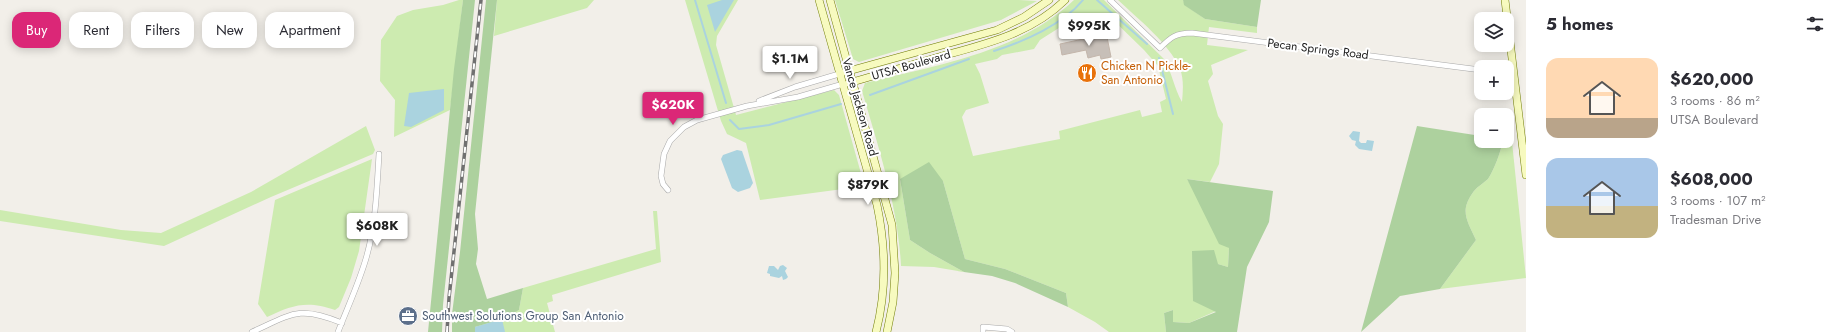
<!DOCTYPE html>
<html lang="en">
<head>
<meta charset="utf-8">
<style>
  body { margin:0; font-family:Jost,sans-serif; background:#f2f2f3; color:#2b2b33; height:100vh; display:flex; flex-direction:column; font-size:15px; white-space:nowrap }
  * { box-sizing:border-box; margin:0 }
  p { font-size:13px; color:#7c7c81 }
  .icon { flex:none; width:22px; height:22px; fill:none; stroke:currentColor; stroke-width:2; stroke-linecap:round; stroke-linejoin:round }
  .map { position:relative; flex:1; overflow:hidden }
  .side { display:flex; flex-direction:column; background:#fff; width:320px }
  .side>* { flex:none }
  .guide { position:absolute; left:12px; top:12px; width:380px; height:36px; display:flex; gap:8px }
  .fabs { position:absolute; left:1474px; top:12px; display:grid; gap:8px }
  .fabs a { display:grid; place-items:center; width:40px; height:40px; border-radius:8px; background:#fff; box-shadow:0 2px 10px #0003; font-size:20px }
  .price { position:absolute; translate:-50% -34px; padding:0 9px; border-radius:4px; background:#fff; color:#222; font-size:13px; line-height:26px; filter:drop-shadow(0 1px 2px #0008) }
  .price::after { content:''; position:absolute; left:50%; top:24px; width:12px; height:9px; margin-left:-6px; background:inherit; clip-path:polygon(0 0,100% 0,50% 100%) }
  .price.on { background:#db2777; color:#fff }
  ul { padding:0; list-style:none }
  li { display:flex; align-items:center; gap:12px; height:100px; padding:0 20px }
  li span { display:grid; place-items:center; flex:none; width:112px; height:80px; border-radius:12px; color:#555 }
  li>.icon { margin-inline-start:auto }
  span .icon { width:48px; height:48px; fill:#fffc; stroke-width:1 }
  li b { font-size:17px }
  h2 { display:flex; justify-content:space-between; align-items:center; height:48px; padding:0 20px; font-size:17px }
  .chip { padding:0 14px; border-radius:12px; background:#fff; box-shadow:0 2px 10px #0003; font-size:14px; line-height:36px }
  .chip.on { background:#db2777; color:#fff }
  main { display:flex; flex:1; min-height:0 }
  .map>svg:first-child { display:block }
  .grass { fill:#cdebb0; fill-rule:evenodd }
  .forest { fill:#add19e }
  .water { fill:#aad3df }
  .lines { fill:none; stroke-linecap:round; stroke-linejoin:round }
  .stream { stroke:#aad3df; stroke-width:2 }
  .building { fill:#c7bfb8; stroke:#c4b6ab }
  .street-casing { stroke:#a9a9a9; stroke-width:6 }
  .secondary-casing { stroke:#707d05; stroke-width:8 }
  .street { stroke:#fff; stroke-width:5 }
  .secondary { stroke:#f7fabf; stroke-width:7 }
  .rail-casing { stroke:#707070; stroke-width:3.5 }
  .rail { stroke:#fff; stroke-width:2; stroke-dasharray:6; stroke-linecap:butt }
  .labels { text-anchor:middle; stroke-width:4; stroke-linejoin:round; paint-order:stroke }
  .street-label { font-size:12px; fill:#222; stroke:#fff }
  .food-label { font-size:12px; fill:#c56008; stroke:#fff; text-anchor:start }
  .service-label { font-size:12px; fill:#4e5e75; stroke:#fff; text-anchor:start }
</style>
</head>
<body>
<main>
<div class="map">
<svg width="1526" height="332" viewBox="0 0 1526 332">
  <rect width="100%" height="100%" fill="#f2efe9"/>
  <path class="grass" d="M459 0H463L450 110 394 137 395 100 380 81 381 40 397 16 413 10 443 5Z
    M497 0H594L587 8 494 36Z
    M685 0H738L717 36 716 45 736 115 834 90 839 95 862 177 858 187 760 200 746 143 727 134 721 121Z
    M835 0H1019L1037 1 1001 20 859 62 853 59Z
    M1074 0H1104L1164 59C1172 72 1174 88 1182 102 1183 91 1184 79 1180 69 1169 43 1138 19 1118 0H1183L1185 5 1205 19 1257 27V33L1209 27 1207 45 1248 50 1211 65 1213 74 1208 81 1218 116 1223 124 1219 164 1210 182 1187 179 1229 248 1228 267 1218 264 1216 311 1189 323 1173 322V310L1164 313 1166 332H1109L1095 322 1068 307 1066 293 1005 269 965 259 943 181 900 179 910 240 930 253 964 272 934 267 901 266C898 206 879 149 862 91L865 83C937 65 1018 53 1074 0ZM1107 14 1144 50 1158 66 1166 99 1160 102 1162 112 1142 117 1140 110 1059 131 1060 139 973 156 962 117 966 110 989 103 980 74 975 64 997 59 1002 55 1034 49 1040 40 1062 26 1064 23Z
    M366 126 375 150 373 154 271 197 164 246 0 221V210L121 230 161 233 251 192Z
    M1511 132 1526 278 1440 289 1476 240C1467 220 1459 211 1474 191 1478 186 1484 183 1488 179 1495 168 1500 153 1503 141H1507V136Z
    M372 159 359 251 351 278 339 307 335 310C307 300 292 305 267 317L258 304 275 200Z
    M653 211H657L661 262 552 295 553 301 547 303 555 332H475V327L519 310 523 288 656 249Z"/>
  <path class="forest" d="M463 0H475L443 305 442 332H428L454 69Z
    M486 0H497L475 214 478 249 476 264 487 299 523 288 519 310 502 319 475 327V332H452V314L460 252Z
    M1183 0H1261L1257 27 1205 19 1184 5Z
    M1417 126 1481 136V141H1503C1500 153 1495 168 1488 179 1484 183 1478 186 1474 191 1459 211 1467 220 1476 240L1440 289 1400 296 1361 332Z
    M929 162 943 181 965 259 1005 269 1066 293 1068 307 1015 283 992 276 964 272 930 253 910 240 900 179Z
    M1187 179 1273 191 1269 222 1247 267 1237 332H1166L1164 313 1173 310V322L1189 323 1216 312 1193 301 1192 251 1214 250 1218 264 1228 267 1229 248 1219 244Z"/>
  <path class="water" d="M722 0H734L715 32 707 5Z
    M444 89V110L411 127 404 126 409 93Z
    M1353 131 1360 132 1359 141 1361 143H1366L1367 140 1374 141 1372 151 1359 149 1355 145 1356 141 1352 140 1349 136Z
    M737 150 742 151 753 183 750 188 738 192 732 188 721 159 723 155Z
    M783 265 787 268 785 271 788 277 786 279 783 280 782 276 779 278 770 276V274L767 273 769 266H774L778 270 780 266Z
    M502 319 505 332H475V327Z"/>
  <g class="lines">
    <path class="stream" d="M695 0 726 103
      M1097 0 1147 44
      M994 51C1023 42 1064 24 1083 0
      M1159 58 1173 114
      M870 95 969 59
      M730 120 739 129 769 125 841 104"/>
  </g>
  <path class="building" d="M1102 35V38L1107 37 1111 57 1101 59 1100 55 1088 58 1086 50 1062 55 1060 44Z"/>
  <g class="lines">
    <g class="street-casing">
      <path id="street" d="M1110 0 1160 48C1171 37 1176 33 1192 33L1481 70
        M759 101 795 87 839 74
        M668 190 663 184 661 176 664 154 670 141 684 127 697 120 747 106 798 97 843 84
        M252 332C292 314 299 305 342 323
        M338 332C348 306 360 281 367 255 376 222 377 187 379 154
        M983 332V327L1007 329 1012 332"/>
    </g>
    <g class="secondary-casing">
      <path id="secondary" d="M819 0 877 205C886 248 887 289 876 332
        M830 0 892 225 895 273 893 302 887 332
        M1505 0 1526 175
        M845 72 997 30 1024 17 1049 0
        M849 83C880 74 911 65 942 56 986 44 1032 33 1065 0"/>
    </g>
    <use href="#street" class="street"/>
    <use href="#secondary" class="secondary"/>
    <g class="rail-casing">
      <path id="rail" d="M447 332 449 298 481 0"/>
    </g>
    <use href="#rail" class="rail"/>
  </g>
  <defs>
    <g id="restaurant-disc" transform="scale(1)"><circle r="9.5" fill="#e8710a" stroke="#fff"/><path d="M-5-6h1v4h1v-4h1v4h1v-4h1v5L-1.5 .5V6h-2V.5L-5-1ZM5-6V6H3V1.5H1.5Q1.5-4 5-6Z" fill="#fff"/></g>
    <g id="office-disc" transform="scale(1)"><circle r="9.5" fill="#5c6f8a" stroke="#fff"/><path d="M-6-3h4V-5.5h4V-3h4V5H-6ZM-1-4.5V-3h2v-1.5ZM-6 0V1H6V0Z" fill="#fff"/></g>
  </defs>
  <g fill-rule="evenodd">
    <use href="#restaurant-disc" x="1087" y="73"/>
    <use href="#office-disc" x="408" y="316"/>
  </g>
  <g class="labels">
    <g class="street-label">
      <text transform="translate(1318 49) rotate(7)" y="4">Pecan Springs Road</text>
      <text transform="translate(911 65) rotate(-16)" y="4">UTSA Boulevard</text>
      <text transform="translate(860 107) rotate(74)" y="4">Vance Jackson Road</text>
    </g>
    <g class="food-label">
      <text x="1101" y="70">Chicken N Pickle-<tspan x="1101" dy="14">San Antonio</tspan></text>
    </g>
    <g class="service-label">
      <text x="422" y="320">Southwest Solutions Group San Antonio</text>
    </g>
  </g>
</svg>
<div class="fabs">
<a><svg class="icon" aria-label="layers" viewBox="0 0 24 24"><path d="M12 4l9 5-9 5-9-5zM3 14l9 5 9-5"/></svg></a>
<a>+</a>
<a>−</a>
</div>
<b class="price" style="left:1089px;top:47px">$995K</b>
<b class="price" style="left:790px;top:80px">$1.1M</b>
<b class="price on" style="left:673px;top:126px">$620K</b>
<b class="price" style="left:868px;top:206px">$879K</b>
<b class="price" style="left:377px;top:247px">$608K</b>
<div class="guide">
<a class="chip on">Buy</a>
<a class="chip">Rent</a>
<a class="chip">Filters</a>
<a class="chip">New</a>
<a class="chip">Apartment</a>
</div>
</div>
<section class="side">
<h2>5 homes<svg class="icon" aria-label="filters" viewBox="0 0 24 24"><path d="M4 7h16M4 17h16"/><circle cx="9" cy="7" r="2"/><circle cx="15" cy="17" r="2"/></svg></h2>
<ul>
<li><span style="background:linear-gradient(#ffd9b3 75%,#b9a48a 0)"><svg class="icon" aria-label="home" viewBox="0 0 24 24"><path d="M3 11l9-7 9 7M6 9v11h12V9"/></svg></span><div><b>$620,000</b><p>3 rooms · 86 m²</p><p>UTSA Boulevard</p></div></li>
<li><span style="background:linear-gradient(#a9c7e8 60%,#c2b280 0)"><svg class="icon" aria-label="home" viewBox="0 0 24 24"><path d="M3 11l9-7 9 7M6 9v11h12V9"/></svg></span><div><b>$608,000</b><p>3 rooms · 107 m²</p><p>Tradesman Drive</p></div></li>
</ul>
</section>
</main>
</body>
</html>
